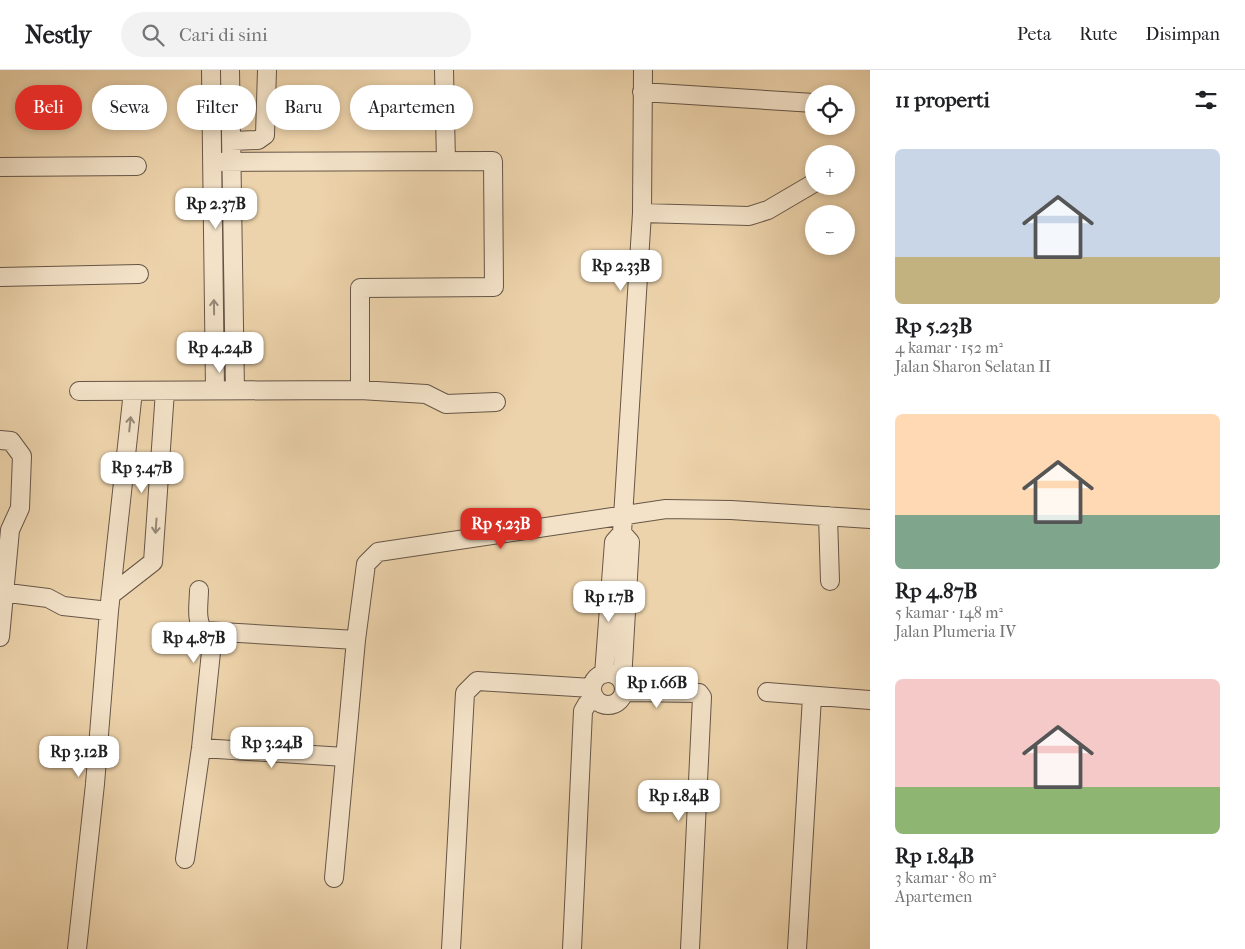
<!DOCTYPE html>
<html lang="id">
<head>
<meta charset="utf-8">
<style>
  body { margin:0; font-family:"IM FELL French Canon",serif; background:#f2f2f2; color:#202124; height:100vh; display:flex; flex-direction:column; font-size:19px; white-space:nowrap }
  * { box-sizing:border-box; margin:0 }
  p { font-size:16px; color:#757577 }
  .icon { flex:none; width:28px; height:28px; fill:none; stroke:currentColor; stroke-width:2; stroke-linecap:round; stroke-linejoin:round }
  .map { position:relative; flex:1; overflow:hidden }
  .panel { display:flex; flex-direction:column; background:#fff; width:375px }
  .panel>* { flex:none }
  .hud { position:absolute; left:15px; top:15px; width:475px; height:45px; display:flex; gap:10px }
  .tools { position:absolute; left:805px; top:15px; display:grid; gap:10px }
  .tools a { display:grid; place-items:center; width:50px; height:50px; border-radius:50%; background:#fff; box-shadow:0 2px 8px #0003; font-size:25px }
  .price { position:absolute; translate:-50% -42px; padding:0 11px; border-radius:10px; background:#fff; color:#222; font-size:16px; line-height:32px; filter:drop-shadow(0 1px 2px #0008) }
  .price::after { content:''; position:absolute; left:50%; top:30px; width:15px; height:11px; margin-left:-8px; background:inherit; clip-path:polygon(0 0,100% 0,50% 100%) }
  .price.on { background:#d93025; color:#fff }
  ul { padding:0; list-style:none }
  li { display:grid; align-content:center; gap:10px; height:265px; padding:0 25px }
  li span { display:grid; place-items:center; height:155px; border-radius:8px; color:#555 }
  li>.icon { margin-inline-start:auto }
  span .icon { width:90px; height:90px; fill:#fffc; stroke-width:1 }
  li b { font-size:21px }
  h2 { display:flex; justify-content:space-between; align-items:center; height:60px; padding:0 25px; font-size:21px }
  .pill { padding:0 18px; border-radius:22px; background:#fff; box-shadow:0 2px 8px #0003; font-size:18px; line-height:45px }
  .pill.on { background:#d93025; color:#fff }
  header { display:flex; align-items:center; gap:30px; box-sizing:border-box; height:70px; padding:0 25px; background:#fff; border-bottom:1px solid #e0e0e0 }
  header strong { font-size:24px }
  nav { display:flex; gap:28px; margin-inline-start:auto; font-size:18px }
  .search { width:350px; height:45px; background:#f2f2f2; display:flex; align-items:center; gap:12px; box-sizing:border-box; padding:0 18px; border-radius:28px; color:#757577; font-size:19px }
  main { display:flex; flex:1; min-height:0 }
  .map>svg:first-child { display:block }
  .lines { fill:none; stroke-linecap:round; stroke-linejoin:round }
  .minor-casing { stroke:#665647; stroke-width:20 }
  .minor { stroke:#f3e2c8; stroke-width:18 }
  .oneway { stroke:#968877 }
</style>
</head>
<body>
<header>
<strong>Nestly</strong>
<div class="search"><svg class="icon" aria-label="search" viewBox="0 0 24 24"><circle cx="10" cy="10" r="6"/><path d="M15 15l6 6"/></svg>Cari di sini</div>
<nav><a>Peta</a><a>Rute</a><a>Disimpan</a></nav>
</header>
<main>
<div class="map">
<svg width="870" height="879" viewBox="0 0 870 879">
  <rect width="100%" height="100%" fill="#edd3ab"/>
  <filter id="stains"><feTurbulence type="fractalNoise" baseFrequency=".004" numOctaves="4"/><feColorMatrix values="0 0 0 0 .2 0 0 0 0 .09 0 0 0 0 .02 0 0 0 .5 -.17"/></filter>
  <radialGradient id="worn" r=".72"><stop offset=".6" stop-color="#630" stop-opacity="0"/><stop offset="1" stop-color="#630" stop-opacity=".3"/></radialGradient>
  <g class="lines">
    <g class="minor-casing">
      <path id="minor" d="M211 0 215 320
        M230 0 235 320
        M444 0 446 91
        M642 22 814 33
        M231 71 258 70 265 65 267 0
        M212 92 493 91 494 217 360 218V320
        M0 97 137 96
        M642 143 749 146 768 140 814 113
        M0 207 139 204
        M79 321 360 320 426 324 446 334 496 332
        M0 370 11 371 22 386 20 438 10 460 0 567
        M828 446 830 511
        M199 520C199 533 195 551 204 561L356 570
        M0 522 48 528 63 536 109 541 133 321
        M112 524 153 492 165 321
        M592 619a16 16 0 1 1 32 0a16 16 0 1 1-32 0Z
        M604 604 614 472 622 463 642 143 643 0
        M622 611 630 472 622 463
        M624 622 699 623 702 627 690 879
        M767 622 870 630
        M201 678 345 687
        M185 789 201 678 213 563
        M334 808 356 570 366 494 378 482 666 439 731 440 870 449
        M77 879 95 714 109 541
        M451 879 465 623 477 611 592 618
        M572 879 583 641 587 634 596 629
        M797 879 812 627"/>
    </g>
    <use href="#minor" class="minor"/>
  </g>
  <defs><path id="oneway-shaft" d="M-6 0H5M1.5-3L5.5 0L1.5 3" fill="none" stroke-width="1.6" stroke-linecap="round" stroke-linejoin="round" transform="scale(1.25)"/></defs>
  <g class="oneway">
    <use href="#oneway-shaft" transform="translate(214 237) rotate(-91)"/>
    <use href="#oneway-shaft" transform="translate(130 354) rotate(-84)"/>
    <use href="#oneway-shaft" transform="translate(156 456) rotate(94)"/>
  </g>
  <rect width="100%" height="100%" filter="url(#stains)"/>
  <rect width="100%" height="100%" fill="url(#worn)"/>
</svg>
<div class="tools">
<a><svg class="icon" aria-label="locate" viewBox="0 0 24 24"><circle cx="12" cy="12" r="6"/><path d="M12 2v4M12 18v4M2 12h4M18 12h4"/></svg></a>
<a>+</a>
<a>−</a>
</div>
<b class="price" style="left:216px;top:160px">Rp 2.37B</b>
<b class="price" style="left:621px;top:222px">Rp 2.33B</b>
<b class="price" style="left:220px;top:304px">Rp 4.24B</b>
<b class="price" style="left:142px;top:424px">Rp 3.47B</b>
<b class="price on" style="left:501px;top:480px">Rp 5.23B</b>
<b class="price" style="left:609px;top:553px">Rp 1.7B</b>
<b class="price" style="left:194px;top:594px">Rp 4.87B</b>
<b class="price" style="left:657px;top:639px">Rp 1.66B</b>
<b class="price" style="left:272px;top:699px">Rp 3.24B</b>
<b class="price" style="left:79px;top:708px">Rp 3.12B</b>
<b class="price" style="left:679px;top:752px">Rp 1.84B</b>
<div class="hud">
<a class="pill on">Beli</a>
<a class="pill">Sewa</a>
<a class="pill">Filter</a>
<a class="pill">Baru</a>
<a class="pill">Apartemen</a>
</div>
</div>
<section class="panel">
<h2>11 properti<svg class="icon" aria-label="filters" viewBox="0 0 24 24"><path d="M4 7h16M4 17h16"/><circle cx="9" cy="7" r="2"/><circle cx="15" cy="17" r="2"/></svg></h2>
<ul>
<li><span style="background:linear-gradient(#c9d6e8 70%,#c2b280 0)"><svg class="icon" aria-label="home" viewBox="0 0 24 24"><path d="M3 11l9-7 9 7M6 9v11h12V9"/></svg></span><div><b>Rp 5.23B</b><p>4 kamar · 152 m²</p><p>Jalan Sharon Selatan II</p></div></li>
<li><span style="background:linear-gradient(#ffd9b3 65%,#7fa58c 0)"><svg class="icon" aria-label="home" viewBox="0 0 24 24"><path d="M3 11l9-7 9 7M6 9v11h12V9"/></svg></span><div><b>Rp 4.87B</b><p>5 kamar · 148 m²</p><p>Jalan Plumeria IV</p></div></li>
<li><span style="background:linear-gradient(#f6c9c9 70%,#8fb573 0)"><svg class="icon" aria-label="home" viewBox="0 0 24 24"><path d="M3 11l9-7 9 7M6 9v11h12V9"/></svg></span><div><b>Rp 1.84B</b><p>3 kamar · 80 m²</p><p>Apartemen</p></div></li>
</ul>
</section>
</main>
</body>
</html>
